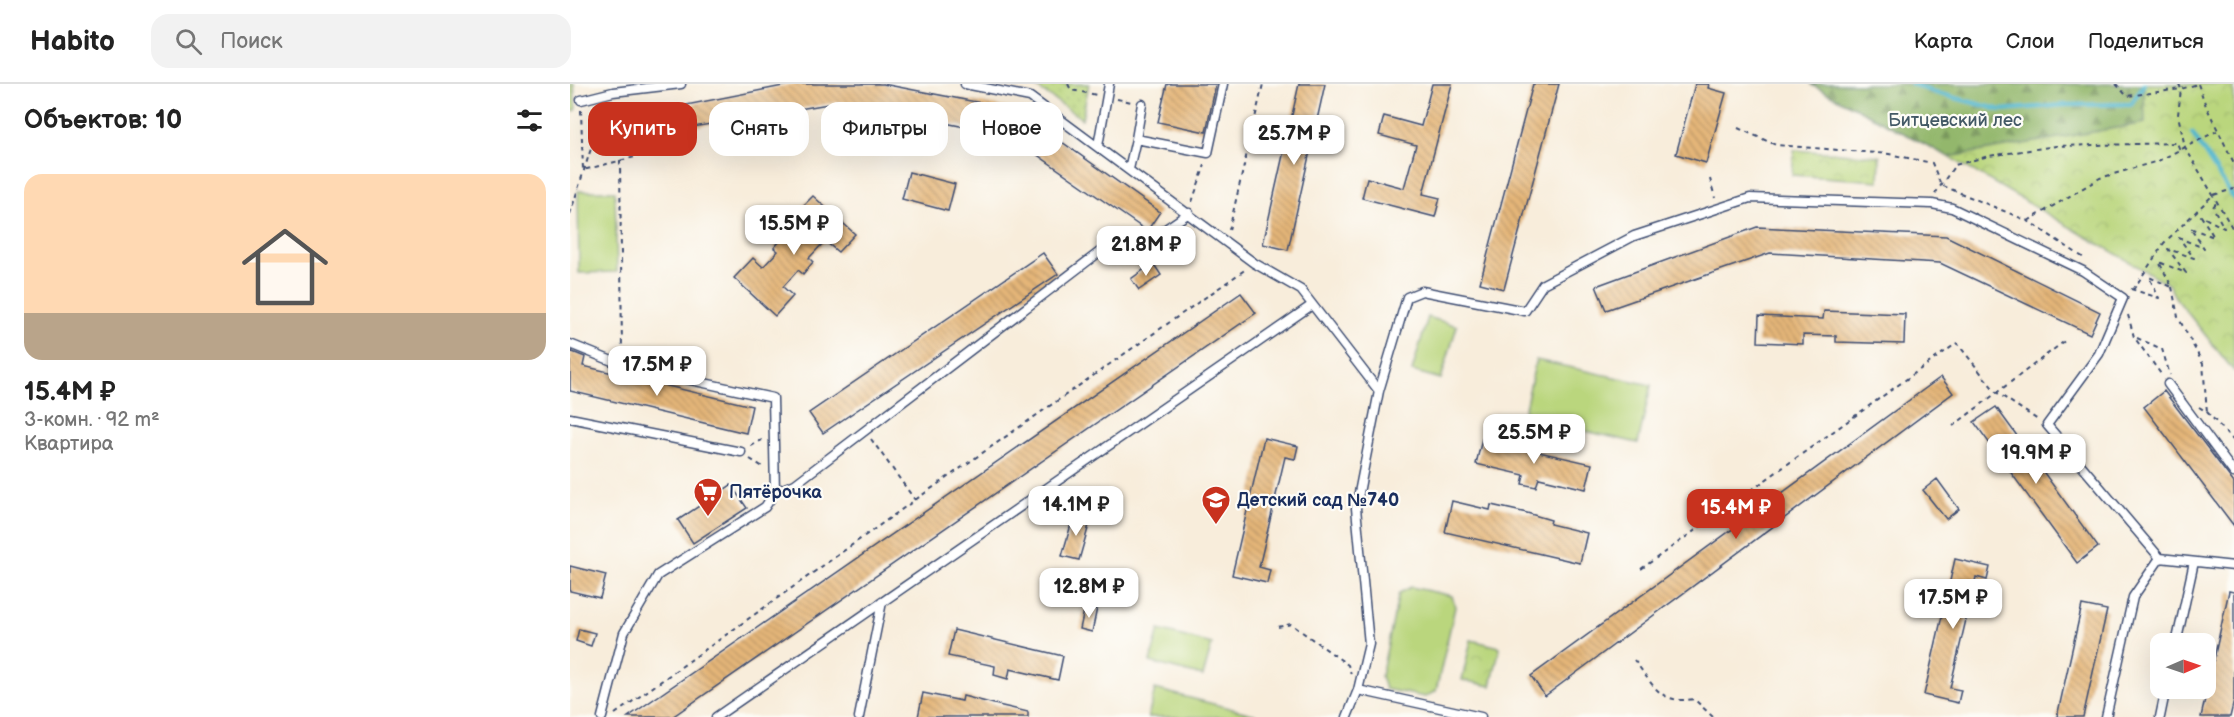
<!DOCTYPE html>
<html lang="ru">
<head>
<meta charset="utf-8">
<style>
  body { margin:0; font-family:"Balsamiq Sans",sans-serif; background:#f2f2f2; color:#222; height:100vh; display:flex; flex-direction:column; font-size:22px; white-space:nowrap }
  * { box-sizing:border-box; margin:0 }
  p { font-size:20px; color:#767676 }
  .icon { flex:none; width:33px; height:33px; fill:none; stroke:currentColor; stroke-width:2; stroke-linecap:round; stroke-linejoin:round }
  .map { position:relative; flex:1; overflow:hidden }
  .drawer { display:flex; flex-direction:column; background:#fff; width:570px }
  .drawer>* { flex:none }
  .hud { position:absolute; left:18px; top:18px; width:570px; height:54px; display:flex; gap:12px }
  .needle { width:39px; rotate:88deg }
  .controls { position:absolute; left:1580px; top:549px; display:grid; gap:12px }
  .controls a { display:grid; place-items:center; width:66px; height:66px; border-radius:12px; background:#fff; box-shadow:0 6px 24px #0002; font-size:30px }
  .price { position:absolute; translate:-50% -51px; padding:0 14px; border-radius:12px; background:#fff; color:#222; font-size:20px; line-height:39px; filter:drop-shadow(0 2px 3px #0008) }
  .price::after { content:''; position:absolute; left:50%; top:36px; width:18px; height:14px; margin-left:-9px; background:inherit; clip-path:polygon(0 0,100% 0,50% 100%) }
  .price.on { background:#c8321e; color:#fff }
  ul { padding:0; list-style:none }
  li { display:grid; align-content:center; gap:12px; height:318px; padding:0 24px }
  li span { display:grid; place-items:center; height:186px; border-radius:18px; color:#555 }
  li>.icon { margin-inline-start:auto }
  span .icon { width:108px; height:108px; fill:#fffc; stroke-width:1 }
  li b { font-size:26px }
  h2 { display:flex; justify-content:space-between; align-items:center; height:72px; padding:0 24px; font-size:26px }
  .tag { padding:0 21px; border-radius:18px; background:#fff; box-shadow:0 6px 24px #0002; font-size:21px; line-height:54px }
  .tag.on { background:#c8321e; color:#fff }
  header { display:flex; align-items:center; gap:36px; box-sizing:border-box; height:84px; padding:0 30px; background:#fff; border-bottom:2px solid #e0e0e0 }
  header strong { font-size:28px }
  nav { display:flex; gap:33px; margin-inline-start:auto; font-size:21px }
  .search { width:420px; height:54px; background:#f2f2f2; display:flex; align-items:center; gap:15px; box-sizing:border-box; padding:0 21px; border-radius:18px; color:#767676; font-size:22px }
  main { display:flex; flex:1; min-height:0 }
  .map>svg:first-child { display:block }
  .grass { fill:url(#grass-dots); stroke:#6a826e; stroke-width:1.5 }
  .forest { fill:url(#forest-firs); stroke:#577365; stroke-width:1.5 }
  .park { fill:url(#park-crowns); stroke:#6a826e; stroke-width:1.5 }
  .pitch { fill:#bad67d; stroke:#6a826e; stroke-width:1.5 }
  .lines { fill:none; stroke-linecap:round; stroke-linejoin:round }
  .stream { stroke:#4fb6cd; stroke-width:4.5 }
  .building { fill:url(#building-back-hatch) }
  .lane-casing { stroke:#3c4c71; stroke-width:11 }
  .path { stroke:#3c4c71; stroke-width:2; stroke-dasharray:4.5 4.5; stroke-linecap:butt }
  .lane { stroke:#fff; stroke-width:8 }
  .labels { text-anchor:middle; stroke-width:4.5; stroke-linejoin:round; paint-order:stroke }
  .park-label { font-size:18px; fill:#435966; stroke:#fdfcf7 }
  .poi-label { font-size:18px; font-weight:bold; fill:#1b2f5e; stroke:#fdfcf7; text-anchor:start }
</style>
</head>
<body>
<header>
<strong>Habito</strong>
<div class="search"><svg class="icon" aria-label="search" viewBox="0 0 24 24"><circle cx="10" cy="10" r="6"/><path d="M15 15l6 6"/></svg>Поиск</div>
<nav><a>Карта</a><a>Слои</a><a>Поделиться</a></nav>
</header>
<main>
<section class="drawer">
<h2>Объектов: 10<svg class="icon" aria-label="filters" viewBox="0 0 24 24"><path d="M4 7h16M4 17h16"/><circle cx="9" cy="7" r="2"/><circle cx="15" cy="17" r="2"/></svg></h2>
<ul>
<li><span style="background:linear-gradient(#ffd9b3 75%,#b9a48a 0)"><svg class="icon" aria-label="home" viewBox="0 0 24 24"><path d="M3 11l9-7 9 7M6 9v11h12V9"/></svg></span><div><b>15.4M ₽</b><p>3-комн. · 92 m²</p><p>Квартира</p></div></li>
</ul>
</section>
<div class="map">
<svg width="1664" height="633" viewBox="0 0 1664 633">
  <defs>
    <pattern id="grass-dots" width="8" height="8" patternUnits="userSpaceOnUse" patternTransform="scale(1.5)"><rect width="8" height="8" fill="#bad67d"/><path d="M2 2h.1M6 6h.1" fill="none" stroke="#9fb86e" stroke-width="1.8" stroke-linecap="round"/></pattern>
    <pattern id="forest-firs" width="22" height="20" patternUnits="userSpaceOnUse" patternTransform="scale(1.5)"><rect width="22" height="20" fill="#93b76c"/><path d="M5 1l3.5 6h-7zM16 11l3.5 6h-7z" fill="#77955c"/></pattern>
    <pattern id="park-crowns" width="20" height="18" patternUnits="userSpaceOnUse" patternTransform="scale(1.5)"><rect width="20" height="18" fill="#bad67d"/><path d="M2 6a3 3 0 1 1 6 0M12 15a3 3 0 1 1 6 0" fill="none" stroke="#9fb86e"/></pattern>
    <pattern id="building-back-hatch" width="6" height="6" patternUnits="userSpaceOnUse" patternTransform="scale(1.5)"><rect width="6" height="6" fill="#e5b678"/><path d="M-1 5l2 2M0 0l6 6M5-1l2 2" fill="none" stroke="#b99466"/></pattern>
  </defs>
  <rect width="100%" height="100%" fill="#fdfcf7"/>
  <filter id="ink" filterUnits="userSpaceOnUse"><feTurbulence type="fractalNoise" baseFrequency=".0167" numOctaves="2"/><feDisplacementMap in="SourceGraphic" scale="12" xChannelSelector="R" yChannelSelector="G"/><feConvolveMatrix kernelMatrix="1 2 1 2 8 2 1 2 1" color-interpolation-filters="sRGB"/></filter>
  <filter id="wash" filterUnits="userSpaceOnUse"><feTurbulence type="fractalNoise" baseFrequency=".008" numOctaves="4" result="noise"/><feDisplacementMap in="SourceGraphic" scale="24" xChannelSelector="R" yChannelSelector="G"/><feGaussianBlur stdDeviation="1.35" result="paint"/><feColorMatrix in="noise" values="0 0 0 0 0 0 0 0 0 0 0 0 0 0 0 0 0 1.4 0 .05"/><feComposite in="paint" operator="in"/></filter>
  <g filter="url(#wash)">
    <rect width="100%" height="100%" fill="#f8eddb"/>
    <path class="grass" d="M458 0H519L512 35 463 1Z"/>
    <path class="forest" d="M1240 0H1574L1575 39 1379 73Z"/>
    <path class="park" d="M0 0H4L6 26 0 28Z
      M1574 0H1664V287L1605 213 1598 200 1379 73 1575 39Z
      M1224 66 1310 72 1309 97 1222 91Z
      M901 556 930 563 921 602 892 596Z"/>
    <path class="pitch" d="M8 107H45L47 188 9 189Z
      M858 233 887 242 871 295 842 287Z
      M966 276 1081 301 1068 359 953 333Z
      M841 503 882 512 885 523 866 607 855 613 815 605 811 592 829 509Z
      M589 546 642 560 633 592 580 578Z
      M585 605 694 633H578Z"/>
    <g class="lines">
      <path class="stream" d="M1342 0 1363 8 1431 26 1495 21 1561 20 1574 0
        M1622 49 1664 115"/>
    </g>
    <g id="blocks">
      <path class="building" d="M223 0H313L447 26 590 128 577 147 440 52 270 18 100 47 96 25Z
        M597 0H646L636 48 588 38Z
        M729 0H755L718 166 693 160Z
        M862 0H882L853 110 870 114 865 133 792 114 797 94 834 104 846 61 809 51 814 32 851 42Z
        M963 0H989L934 205 910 199Z
        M1125 0H1139L1138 4 1156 9 1136 79 1106 70Z
        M339 88 385 100 378 127 332 115Z
        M243 112 285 150 268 168 255 157 239 174 243 178 233 190 228 186 213 203 223 212 205 232 164 194 183 174 193 183 208 167 204 164 215 151 219 154 234 137 226 129Z
        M1187 143 1376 152 1530 228 1520 250 1370 179 1200 169 1036 226 1026 202Z
        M473 169 488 190 253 349 239 329Z
        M583 179 591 191 569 206 561 195Z
        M671 209 686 229 102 633H58Z
        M1254 227 1335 230 1334 260 1266 258V252L1233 251V260L1188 258 1189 232 1253 235Z
        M0 267 15 273 13 282 182 322 176 349 0 307Z
        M1371 293 1383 309 975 612 961 592Z
        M1594 307 1664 399V442L1574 323Z
        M1426 323 1528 463 1507 479 1404 338Z
        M694 354 728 362 725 375 715 373 689 483 700 486 697 499 662 491Z
        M912 355 1022 380 1016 405 969 394 966 403 952 400 954 391 906 380Z
        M1367 395 1389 425 1376 435 1353 406Z
        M161 401 177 424 123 459 108 436Z
        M882 417 920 426 921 421 957 429 981 436 980 440 1017 449 1010 479 875 448Z
        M504 430 521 434 509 476 492 472Z
        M1385 475 1420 483 1417 496 1406 493 1380 604 1391 606 1388 619 1354 611Z
        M0 482 36 491 30 514 0 507Z
        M1659 507 1664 508V617L1660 633H1631Z
        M1512 521 1537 526 1513 633H1487Z
        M515 522 527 524 522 548 510 545Z
        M9 545 25 549 21 562 6 557Z
        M384 546 493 572 488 596 440 585 438 595 424 591 425 582 378 572Z
        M353 609 392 617 393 612 428 621 458 628V633H348Z"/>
    </g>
  </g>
  <g filter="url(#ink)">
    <use href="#blocks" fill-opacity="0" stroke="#3c4c71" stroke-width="1.5"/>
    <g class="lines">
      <g class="lane-casing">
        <path id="lane" d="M395 0 460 13 684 179 731 206 809 307
          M11 16 43 8 111 0
          M572 20 566 55 638 69 653 0
          M528 62 539 0
          M559 85 566 55
          M0 260 52 281 203 314 205 408
          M1598 300 1664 389
          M0 334 171 368
          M1606 560 1624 478
          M788 606 911 633
          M32 633 54 549 88 491 195 423 205 408 225 400 540 160 572 161 619 129
          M146 633 742 221
          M289 633 312 518
          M777 633 788 606 799 560 786 424 809 307 837 213 852 207 955 227 973 200 1064 152 1180 114 1362 120 1382 124 1513 187 1553 214 1529 270 1477 341 1590 474 1664 482
          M1536 633 1563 513 1590 474
          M1590 633 1596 604"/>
      </g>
      <path class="path" d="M498 0 501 6 527 11
        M1546 0 1557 12 1611 5 1628 0
        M1609 0 1611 5 1608 31 1615 63 1664 147
        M1628 0 1636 22 1664 79
        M547 15 562 18
        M11 26 13 86 77 70
        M1168 44 1206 61 1319 70 1362 79 1371 101 1458 137 1514 174
        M50 76 52 268
        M1140 95 1145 114
        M1365 110 1385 81 1419 72 1486 62 1607 59 1610 66
        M622 118 635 81
        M0 130 35 21
        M1458 137 1530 94 1588 77 1647 47
        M659 146 693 0
        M1602 203 1608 233 1633 280 1637 328
        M1561 205 1589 214 1579 193 1602 203 1589 178 1616 189 1598 165 1624 174 1609 154 1634 164 1620 144 1644 153 1631 132 1654 144 1643 123 1647 118
        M1563 206 1594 159 1643 111 1664 105
        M1558 231 1564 253 1591 290
        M1567 254 1592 265 1600 291
        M1629 323 1637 328 1664 357
        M1383 342 1496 256
        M301 355 345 416
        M181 362 192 356
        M180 375 193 383
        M1071 485 1387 259 1426 308 1468 336
        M708 543 721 540 778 581 781 590
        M1064 576C1083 600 1089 621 1124 615L1143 633
        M45 630 345 416 676 185"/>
      <use href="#lane" class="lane"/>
    </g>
  </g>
  <defs>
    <g id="supermarket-pin" transform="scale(1.5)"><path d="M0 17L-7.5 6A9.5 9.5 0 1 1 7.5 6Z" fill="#c8321e" stroke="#fdfcf7"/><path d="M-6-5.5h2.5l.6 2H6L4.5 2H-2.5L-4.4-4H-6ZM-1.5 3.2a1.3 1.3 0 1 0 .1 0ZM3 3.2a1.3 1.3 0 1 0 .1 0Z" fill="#fff"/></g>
    <g id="school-pin" transform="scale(1.5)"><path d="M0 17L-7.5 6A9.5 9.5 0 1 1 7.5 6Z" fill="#c8321e" stroke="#fdfcf7"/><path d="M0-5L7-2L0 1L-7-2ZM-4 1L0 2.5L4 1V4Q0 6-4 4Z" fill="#fff"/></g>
  </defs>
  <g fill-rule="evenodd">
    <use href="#supermarket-pin" x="138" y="408"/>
    <use href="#school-pin" x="646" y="416"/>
  </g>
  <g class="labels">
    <g class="park-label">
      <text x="1385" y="42">Битцевский лес</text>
    </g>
    <g class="poi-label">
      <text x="159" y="414">Пятёрочка</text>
      <text x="667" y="422">Детский сад №740</text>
    </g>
  </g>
</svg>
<div class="controls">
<a><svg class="needle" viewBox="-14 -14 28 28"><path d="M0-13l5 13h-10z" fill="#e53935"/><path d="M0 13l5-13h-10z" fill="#767676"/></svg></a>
</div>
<b class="price" style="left:724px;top:82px">25.7M ₽</b>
<b class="price" style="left:224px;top:172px">15.5M ₽</b>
<b class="price" style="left:576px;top:193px">21.8M ₽</b>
<b class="price" style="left:87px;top:313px">17.5M ₽</b>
<b class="price" style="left:964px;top:381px">25.5M ₽</b>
<b class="price" style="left:1466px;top:401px">19.9M ₽</b>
<b class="price" style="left:506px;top:453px">14.1M ₽</b>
<b class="price on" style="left:1166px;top:456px">15.4M ₽</b>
<b class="price" style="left:519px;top:535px">12.8M ₽</b>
<b class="price" style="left:1383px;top:546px">17.5M ₽</b>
<div class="hud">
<a class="tag on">Купить</a>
<a class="tag">Снять</a>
<a class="tag">Фильтры</a>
<a class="tag">Новое</a>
</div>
</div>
</main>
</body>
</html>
